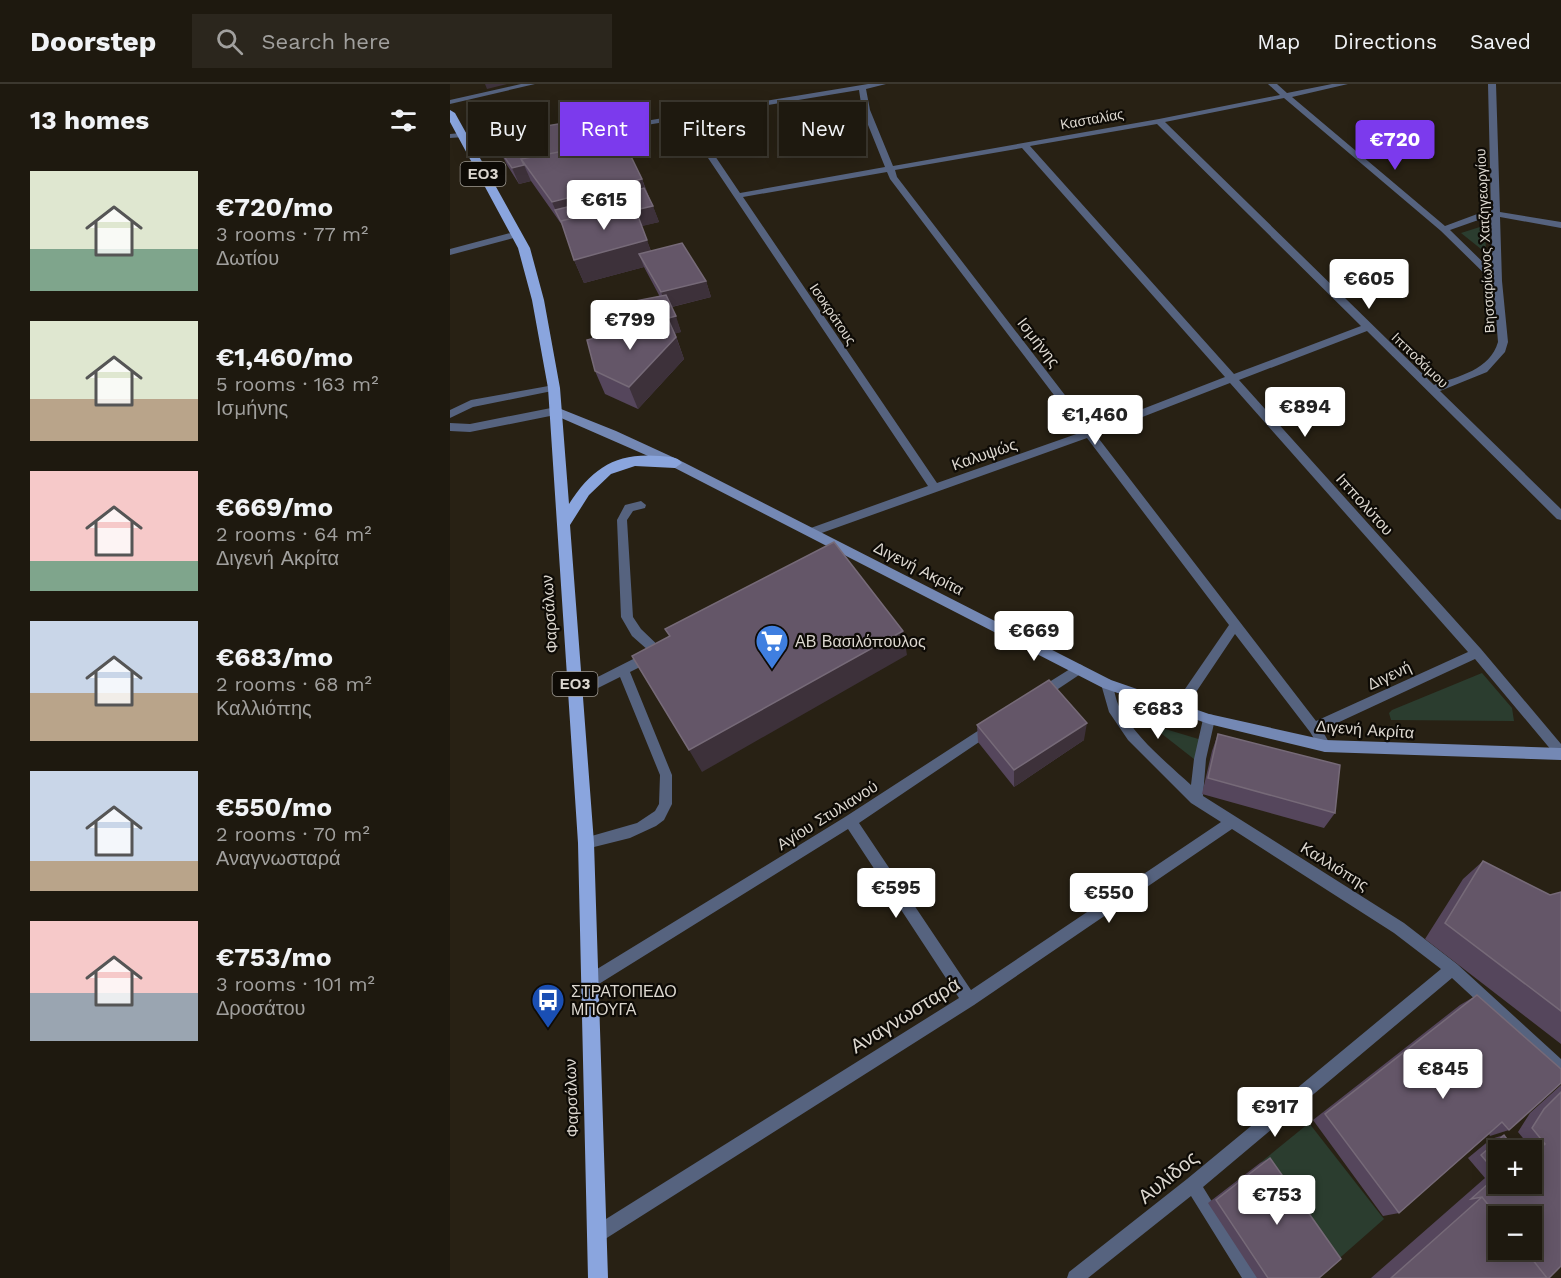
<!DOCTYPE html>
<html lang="en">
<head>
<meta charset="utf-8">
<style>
  body { margin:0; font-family:"Work Sans",sans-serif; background:#2b261d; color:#f1f3f6; height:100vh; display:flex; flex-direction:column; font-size:22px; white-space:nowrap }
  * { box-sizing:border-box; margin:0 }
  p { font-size:20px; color:#a1a09e }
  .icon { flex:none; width:33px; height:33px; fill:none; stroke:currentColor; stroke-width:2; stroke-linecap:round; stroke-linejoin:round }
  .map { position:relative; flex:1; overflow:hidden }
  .drawer { display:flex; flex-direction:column; background:#1e190f; width:450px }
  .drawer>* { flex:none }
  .banner { position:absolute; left:18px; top:18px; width:570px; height:54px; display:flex; gap:12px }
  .fabs { position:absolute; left:1038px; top:1056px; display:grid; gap:12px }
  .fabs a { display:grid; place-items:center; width:54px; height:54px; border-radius:0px; background:#1e190f; box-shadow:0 3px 15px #0003,0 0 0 2px #3c382f; font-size:30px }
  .price { position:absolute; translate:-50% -51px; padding:0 14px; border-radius:6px; background:#fff; color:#222; font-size:20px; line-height:39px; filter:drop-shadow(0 2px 3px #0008) }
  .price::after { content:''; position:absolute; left:50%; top:36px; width:18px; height:14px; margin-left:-9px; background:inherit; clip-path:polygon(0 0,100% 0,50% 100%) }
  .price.current { background:#7c3aed; color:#fff }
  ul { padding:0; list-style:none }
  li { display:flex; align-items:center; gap:18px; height:150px; padding:0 30px }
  li span { display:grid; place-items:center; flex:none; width:168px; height:120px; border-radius:0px; color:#555 }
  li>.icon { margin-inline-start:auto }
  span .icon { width:72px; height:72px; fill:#fffc; stroke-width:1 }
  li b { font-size:26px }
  h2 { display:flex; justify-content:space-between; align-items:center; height:72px; padding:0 30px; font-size:26px }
  .chip { padding:0 21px; border-radius:0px; background:#1e190f; box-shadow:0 3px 15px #0003,0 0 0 2px #3c382f; font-size:21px; line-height:54px }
  .chip.current { background:#7c3aed; color:#fff }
  header { display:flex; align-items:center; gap:36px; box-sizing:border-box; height:84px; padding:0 30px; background:#1e190f; border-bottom:2px solid #3c382f }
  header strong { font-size:28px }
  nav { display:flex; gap:33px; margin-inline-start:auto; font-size:21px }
  .search { width:420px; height:54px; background:#2b261d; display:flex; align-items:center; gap:15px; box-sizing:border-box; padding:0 21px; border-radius:0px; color:#a1a09e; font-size:22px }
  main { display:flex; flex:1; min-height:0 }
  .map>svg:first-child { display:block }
  .green { fill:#2b3d2f }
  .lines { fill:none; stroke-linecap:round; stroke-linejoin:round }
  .service { fill:#56637f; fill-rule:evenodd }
  .minor { fill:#56637f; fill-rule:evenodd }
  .tertiary { fill:#56637f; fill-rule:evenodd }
  .secondary { fill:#7488b4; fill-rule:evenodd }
  .primary { fill:#8aa5de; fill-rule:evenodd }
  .wall { fill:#55465c }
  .shaded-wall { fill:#3d313a }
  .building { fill:#645668; stroke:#766a78; stroke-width:1.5 }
  .labels { text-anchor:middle; stroke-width:4.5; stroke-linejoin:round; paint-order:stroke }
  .far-street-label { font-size:14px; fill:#dcd7cf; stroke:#0e0b06 }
  .shield { fill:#0e0b06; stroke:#9e9a93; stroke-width:1.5 }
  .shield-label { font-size:15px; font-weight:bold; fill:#dcd7cf }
  .street-label { font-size:16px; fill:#dcd7cf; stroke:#0e0b06 }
  .poi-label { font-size:16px; fill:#dcd7cf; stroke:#0e0b06; text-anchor:start }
  .near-street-label { font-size:20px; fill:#dcd7cf; stroke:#0e0b06 }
</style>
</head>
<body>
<header>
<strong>Doorstep</strong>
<div class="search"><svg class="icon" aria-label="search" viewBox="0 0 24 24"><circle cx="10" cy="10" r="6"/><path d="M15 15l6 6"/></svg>Search here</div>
<nav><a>Map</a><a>Directions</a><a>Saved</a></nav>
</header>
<main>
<section class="drawer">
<h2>13 homes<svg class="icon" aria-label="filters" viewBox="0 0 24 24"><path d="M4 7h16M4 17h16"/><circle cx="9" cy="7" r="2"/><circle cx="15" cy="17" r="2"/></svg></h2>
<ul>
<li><span style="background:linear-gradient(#dfe7d0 65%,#7fa58c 0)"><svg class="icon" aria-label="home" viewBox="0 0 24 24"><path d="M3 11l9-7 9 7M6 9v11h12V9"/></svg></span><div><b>€720/mo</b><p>3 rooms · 77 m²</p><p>Δωτίου</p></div></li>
<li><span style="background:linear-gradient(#dfe7d0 65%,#b9a48a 0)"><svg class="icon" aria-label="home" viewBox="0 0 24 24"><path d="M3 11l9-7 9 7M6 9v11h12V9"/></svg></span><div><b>€1,460/mo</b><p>5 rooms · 163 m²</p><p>Ισμήνης</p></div></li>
<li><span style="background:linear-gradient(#f6c9c9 75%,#7fa58c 0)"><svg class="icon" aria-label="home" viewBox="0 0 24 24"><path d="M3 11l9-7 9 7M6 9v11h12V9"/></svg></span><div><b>€669/mo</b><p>2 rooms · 64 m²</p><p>Διγενή Ακρίτα</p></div></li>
<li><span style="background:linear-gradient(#c9d6e8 60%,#b9a48a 0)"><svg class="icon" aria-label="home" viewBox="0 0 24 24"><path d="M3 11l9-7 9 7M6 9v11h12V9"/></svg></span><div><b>€683/mo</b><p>2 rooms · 68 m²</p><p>Καλλιόπης</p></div></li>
<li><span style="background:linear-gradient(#c9d6e8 75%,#b9a48a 0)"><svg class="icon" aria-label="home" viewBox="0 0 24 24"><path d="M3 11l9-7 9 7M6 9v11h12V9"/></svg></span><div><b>€550/mo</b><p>2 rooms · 70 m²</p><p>Αναγνωσταρά</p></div></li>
<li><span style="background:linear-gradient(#f6c9c9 60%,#9aa5b1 0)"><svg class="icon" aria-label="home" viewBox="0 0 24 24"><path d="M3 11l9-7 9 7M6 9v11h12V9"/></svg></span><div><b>€753/mo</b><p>3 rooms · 101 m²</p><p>Δροσάτου</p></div></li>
</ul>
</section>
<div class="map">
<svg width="1111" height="1194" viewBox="0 0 1111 1194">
  <rect width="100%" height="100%" fill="#282114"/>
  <path class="green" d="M1033 142 1035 144 1036 169 1011 149Z
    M1032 589 1062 624 1064 637 941 636 939 629 942 626Z
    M712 644 755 657 749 679 712 650Z
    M859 1039 934 1135 884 1179 810 1079Z"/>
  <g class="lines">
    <path class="service" d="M104 301 109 304 107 306 23 323 0 334V326L21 316Z
      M106 323 111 327 110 330 20 348 0 347V339L20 340Z
      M191 417 196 421 195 424 183 427 177 436 183 533 191 545 215 568 213 572H206L204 576 180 588 222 691V720L214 736 206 742 180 754 136 765 131 763 129 759 131 755 187 739 205 727 209 720 210 691 170 593 126 615 122 614 120 610 122 606 199 567 182 552 171 533 167 436 175 421Z"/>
    <path class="minor" d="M71 0H85L0 20V16Z
      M418 0H436L416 5 420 26 443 82 709 35 830 11 818 0H827L837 9 882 0H898L842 13 995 142 1030 129 1041 128 1038 0H1046L1050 128 1111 138V144L1050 133 1052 197 1058 258 1055 268 1037 288 990 307 1111 425V436L1107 435 917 247 789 296 1031 565 1111 660V675L1107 673 1025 575 872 646 881 662 879 666 875 668 871 666 860 648 785 550 732 629 728 630 724 629 722 625 724 621 779 541 637 354 366 451H358L357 448 358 445 478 402 256 71 263 69 290 109 435 83 412 26 409 6 105 56 101 54 105 52ZM834 14 991 147 1043 198 1048 258C1040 286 1009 292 984 301L715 38ZM707 40 911 242 784 290 580 62ZM572 64 775 293 641 345 447 93 445 86ZM437 88 440 95 632 348 487 399 293 113ZM1041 133 1042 187 1000 146 1034 134ZM780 299 1018 568 866 637 646 351Z
      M11 49 15 51 14 53 0 54V50Z
      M64 58 68 60 67 62 20 70 16 68 20 66Z
      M628 580 632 581 634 585 632 589 596 613 592 614 588 613 586 609 588 605Z
      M657 595 661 596C665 605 665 616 670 624 686 654 716 678 741 701L744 675 753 635 755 631 759 630 763 631 765 635 756 675 753 712 954 839 1007 880 1111 975V992L1106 990 1002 894 753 1103 809 1194H792L741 1112 638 1194H617L619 1188 737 1095 991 885 944 849 782 745 524 921 152 1157 146 1159 140 1157 138 1151 140 1145 509 914 398 745 144 903 139 905 134 903 132 898 134 893 395 733 540 639 544 640 546 644 544 648 409 739 521 906 771 738 741 719 678 656 659 628 651 600 653 596Z"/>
    <path class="tertiary" d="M68 147 71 148V152L0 171V165Z"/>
    <path class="secondary" d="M106 323 166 347 229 376 661 596 759 630 875 656 1111 664V676L875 668 759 640 653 604 221 382 102 330 101 327Z"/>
    <path class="primary" d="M0 26 5 29 80 164 94 216 110 304 119 420C142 384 166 368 210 372 218 373 227 372 232 379L225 384 185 382 161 390 139 411 120 441 144 759 158 1194H138L128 759 98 304 82 216 68 164 0 38Z"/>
  </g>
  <path class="wall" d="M120 55 121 60 125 65 192 95 209 138 191 142 201 167 256 197 261 213 222 223 231 248 225 249 234 275 188 325 155 310 145 287 160 250 210 213 194 183 134 199 124 176 112 141 81 97 69 100 57 81 49 65Z
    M527 641 634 656 564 703 528 658Z
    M768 650 885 729 874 744 752 710 762 667Z
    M1033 777 1100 811 1111 808V960L975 855 1013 795Z
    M1027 911 1059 1046 1040 1052 1039 1050 949 1129 933 1132 863 1036 1010 921Z
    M1111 1001V1182L1099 1194H921L1035 1094 1018 1074 1041 1055 1054 1051 1082 1100V1066H1078L1081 1064 1068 1048 1080 1029Z
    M820 1074 869 1194H807L758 1119 810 1079Z"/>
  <path class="shaded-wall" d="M35 0H57L37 5Z
    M114 39 120 55 123 71 117 55Z
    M74 81 81 97 69 100 62 84Z
    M192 95 200 119 105 126 112 141 102 118Z
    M203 122 209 138 120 160 114 144Z
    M197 156 205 180 189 170 194 183 134 199 124 176Z
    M256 197 261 213 217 224 211 208Z
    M226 232 231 248 167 266 160 251Z
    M226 253 234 275 188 325 179 303Z
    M453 547 457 571 252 688 239 666Z
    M637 639 634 656 564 703V686Z"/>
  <path class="building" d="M114 39 117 55 125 65 71 75 74 81 62 84 49 65 47 50Z
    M173 56 192 95 102 118 71 75Z
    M194 104 203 122 185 126 183 119 111 137V138L105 126Z
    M183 119 197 156 124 176 111 137Z
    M232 159 256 197 211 208 189 170Z
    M216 211 226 232 160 250 149 224Z
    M218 235 226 253 179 303 145 287 137 256Z
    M384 458 453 547 239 666 182 572 220 552 215 545Z
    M599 596 637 639 564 686 527 641Z
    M768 650 890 681 885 729 758 694Z
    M1033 777 1100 811 1111 808V927L995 839Z
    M1027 911 1111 985V999L1059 1046 1052 1038 949 1129 875 1030Z
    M1111 1008V1182L1099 1194H1097L1075 1166H1082V1132L1048 1133 1032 1113 1021 1115 1048 1091 1031 1071 1054 1051 1065 1066H1048V1100H1082V1072L1095 1060 1082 1044 1094 1025Z
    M820 1074 891 1175 869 1194H818L766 1116Z
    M1032 1113 1048 1133V1166H1075L1097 1194H941Z"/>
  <defs>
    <g id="supermarket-pin" transform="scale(1.725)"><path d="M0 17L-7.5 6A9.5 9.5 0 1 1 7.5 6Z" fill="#3f7fe0" stroke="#0e0b06"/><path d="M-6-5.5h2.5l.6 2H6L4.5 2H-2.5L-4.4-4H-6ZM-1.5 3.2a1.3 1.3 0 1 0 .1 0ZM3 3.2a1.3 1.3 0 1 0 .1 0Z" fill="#fff"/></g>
    <g id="bus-pin" transform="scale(1.725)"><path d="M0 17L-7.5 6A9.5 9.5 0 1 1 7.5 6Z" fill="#1a4fb4" stroke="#0e0b06"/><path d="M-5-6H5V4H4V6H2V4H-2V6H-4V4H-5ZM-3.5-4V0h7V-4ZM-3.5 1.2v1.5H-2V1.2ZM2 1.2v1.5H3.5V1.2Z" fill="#fff"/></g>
  </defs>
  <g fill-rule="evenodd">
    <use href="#supermarket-pin" x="322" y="557"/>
    <use href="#bus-pin" x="98" y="916"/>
  </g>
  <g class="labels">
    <g class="far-street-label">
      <text transform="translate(642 35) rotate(-10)" y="5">Κασταλίας</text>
      <text transform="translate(1035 157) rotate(-93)" y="5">Βησσαρίωνος Χατζηγεωργίου</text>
      <text transform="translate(383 230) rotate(56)" y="5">Ισοκράτους</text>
      <text transform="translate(970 276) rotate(44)" y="5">Ιπποδάμου</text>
    </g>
    <g class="shield">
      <rect x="10.5" y="78" width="45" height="24" rx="4.5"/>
      <rect x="102.5" y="588" width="45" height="24" rx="4.5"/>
    </g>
    <g class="shield-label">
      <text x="33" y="95">ΕΟ3</text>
      <text x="125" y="605">ΕΟ3</text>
    </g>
    <g class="street-label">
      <text transform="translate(589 258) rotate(52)" y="6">Ισμήνης</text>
      <text transform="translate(534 370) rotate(-19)" y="6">Καλυψώς</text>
      <text transform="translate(915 420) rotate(48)" y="6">Ιππολύτου</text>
      <text transform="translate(469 484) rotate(27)" y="6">Διγενή Ακρίτα</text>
      <text transform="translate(99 530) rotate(-94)" y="6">Φαρσάλων</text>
      <text transform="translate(939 591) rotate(-25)" y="6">Διγενή</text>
      <text transform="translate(915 645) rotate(4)" y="6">Διγενή Ακρίτα</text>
      <text transform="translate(377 731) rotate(-32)" y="6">Αγίου Στυλιανού</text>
      <text transform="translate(885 782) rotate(32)" y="6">Καλλιόπης</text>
      <text transform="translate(121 1014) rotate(-92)" y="6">Φαρσάλων</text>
    </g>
    <g class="poi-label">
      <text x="345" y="563">ΑΒ Βασιλόπουλος</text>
      <text x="121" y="913">ΣΤΡΑΤΟΠΕΔΟ<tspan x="121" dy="18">ΜΠΟΥΓΑ</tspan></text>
    </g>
    <g class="near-street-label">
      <text transform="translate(455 931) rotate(-32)" y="7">Αναγνωσταρά</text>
      <text transform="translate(718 1093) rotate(-39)" y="7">Αυλίδος</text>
    </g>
  </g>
</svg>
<div class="fabs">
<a>+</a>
<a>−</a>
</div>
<b class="price current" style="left:945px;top:87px">€720</b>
<b class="price" style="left:154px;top:147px">€615</b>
<b class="price" style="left:919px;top:226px">€605</b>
<b class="price" style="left:180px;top:267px">€799</b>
<b class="price" style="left:855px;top:354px">€894</b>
<b class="price" style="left:645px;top:362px">€1,460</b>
<b class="price" style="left:584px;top:578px">€669</b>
<b class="price" style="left:708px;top:656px">€683</b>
<b class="price" style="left:446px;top:835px">€595</b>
<b class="price" style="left:659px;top:840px">€550</b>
<b class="price" style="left:993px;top:1016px">€845</b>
<b class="price" style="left:825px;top:1054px">€917</b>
<b class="price" style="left:827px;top:1142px">€753</b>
<div class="banner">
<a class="chip">Buy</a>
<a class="chip current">Rent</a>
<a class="chip">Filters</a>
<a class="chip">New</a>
</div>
</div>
</main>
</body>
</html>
